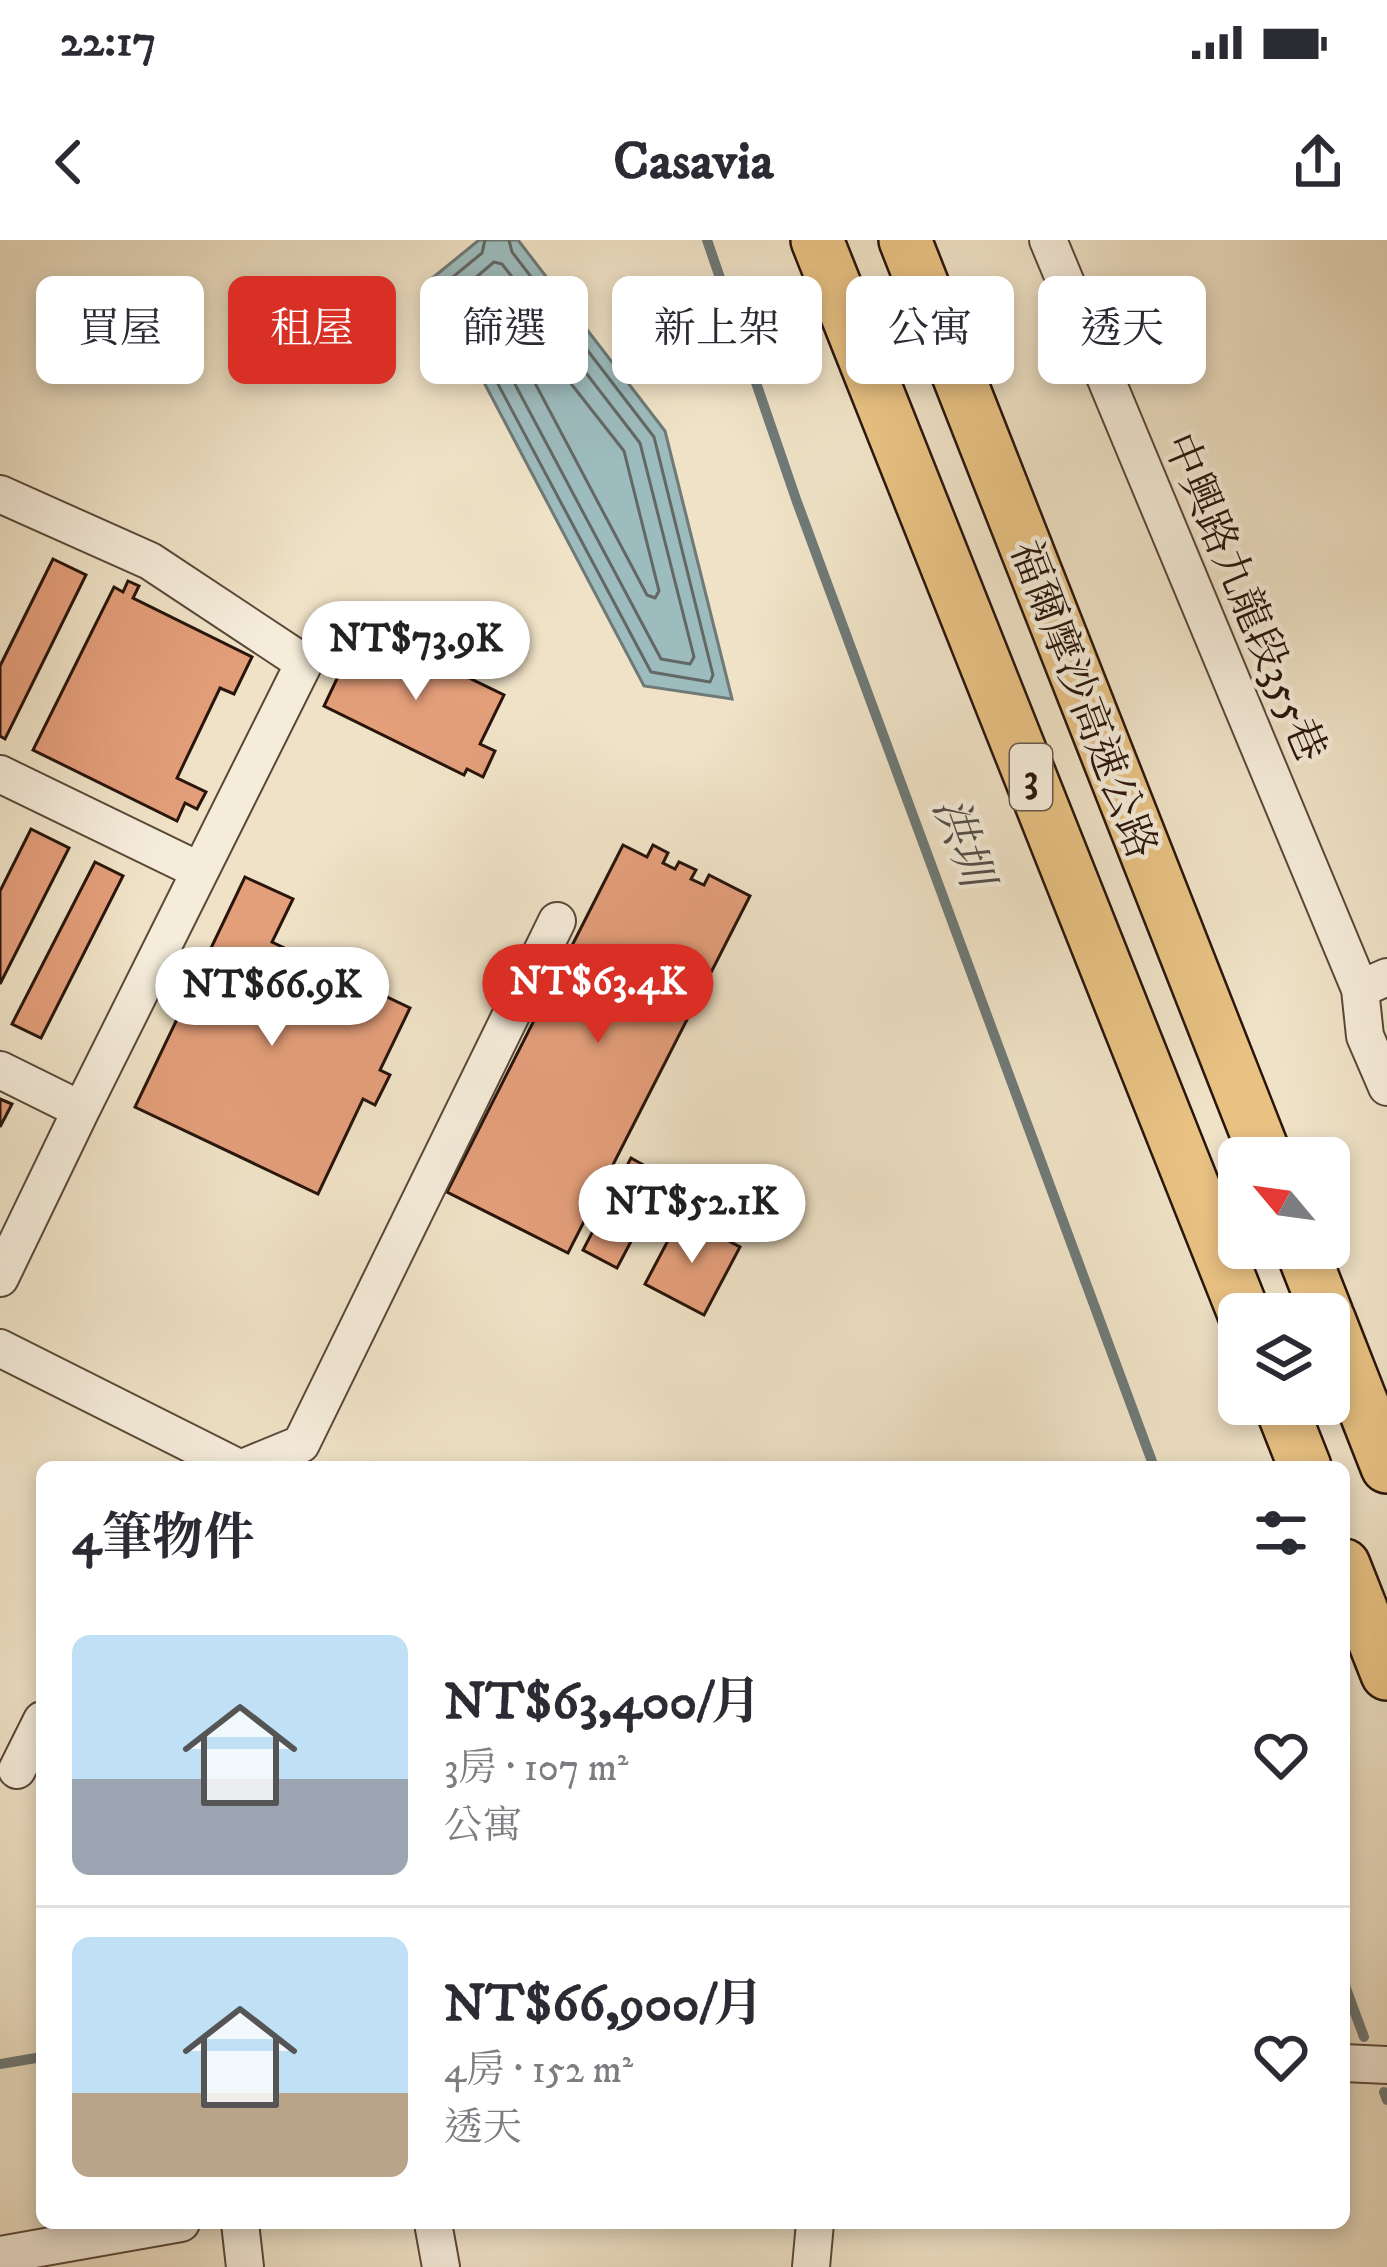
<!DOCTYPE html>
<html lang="zh-TW">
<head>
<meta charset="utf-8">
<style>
  body { margin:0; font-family:"IM FELL DW Pica","Noto Serif TC",serif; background:#f2f2f3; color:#2b2b33; height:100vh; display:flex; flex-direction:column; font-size:45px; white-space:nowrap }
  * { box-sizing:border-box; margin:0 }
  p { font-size:39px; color:#7c7c81 }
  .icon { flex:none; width:66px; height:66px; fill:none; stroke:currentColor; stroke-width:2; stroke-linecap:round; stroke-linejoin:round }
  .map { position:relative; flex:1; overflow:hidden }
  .side { position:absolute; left:36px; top:1221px; width:1314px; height:768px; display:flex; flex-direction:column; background:#fff; border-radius:18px; box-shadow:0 6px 18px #0003 }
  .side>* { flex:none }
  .banner { position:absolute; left:36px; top:36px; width:1317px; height:108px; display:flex; gap:24px }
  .needle { width:78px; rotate:299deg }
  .controls { position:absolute; left:1218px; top:897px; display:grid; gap:24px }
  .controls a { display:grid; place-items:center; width:132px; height:132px; border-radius:18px; background:#fff; box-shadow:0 6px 18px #0003; font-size:60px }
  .price { position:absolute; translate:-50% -102px; padding:0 27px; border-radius:42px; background:#fff; color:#222; font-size:39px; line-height:78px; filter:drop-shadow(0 3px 6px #0008) }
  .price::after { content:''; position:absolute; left:50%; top:72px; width:36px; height:27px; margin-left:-18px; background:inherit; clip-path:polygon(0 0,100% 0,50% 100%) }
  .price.selected { background:#d93025; color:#fff }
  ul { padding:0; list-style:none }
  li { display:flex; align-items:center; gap:36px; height:300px; padding:0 36px }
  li+li { border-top:3px solid #e1e1e2 }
  li span { display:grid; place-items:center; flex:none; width:336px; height:240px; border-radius:18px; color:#555 }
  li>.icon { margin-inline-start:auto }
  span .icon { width:144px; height:144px; fill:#fffc; stroke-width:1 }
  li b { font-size:51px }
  h2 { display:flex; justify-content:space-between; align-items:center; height:144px; padding:0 36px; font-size:51px }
  .tag { padding:0 42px; border-radius:18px; background:#fff; box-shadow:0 6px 18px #0003; font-size:42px; line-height:108px }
  .tag.selected { background:#d93025; color:#fff }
  .status { display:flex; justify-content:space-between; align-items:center; height:84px; padding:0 60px; background:#fff; direction:ltr }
  .status svg { height:33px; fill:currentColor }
  header { display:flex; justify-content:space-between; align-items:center; height:156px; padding:0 36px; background:#fff; font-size:54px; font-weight:800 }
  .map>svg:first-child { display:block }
  .water { fill:#9dbcbe; stroke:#6f7977; stroke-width:3 }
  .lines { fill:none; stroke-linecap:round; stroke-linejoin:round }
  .shore { stroke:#636865; stroke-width:3 }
  .stream { stroke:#6f7977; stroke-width:10 }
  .building { fill:#e39e7a; stroke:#29150c; stroke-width:3 }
  .minor-casing { stroke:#5a483a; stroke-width:40 }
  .highway-casing { stroke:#29150c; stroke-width:56 }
  .minor { stroke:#f5ecda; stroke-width:36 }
  .highway { stroke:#e8c183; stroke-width:51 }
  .labels { text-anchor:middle; stroke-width:9; stroke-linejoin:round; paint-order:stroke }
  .shield { fill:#f5ecda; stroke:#66564a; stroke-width:3 }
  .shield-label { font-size:39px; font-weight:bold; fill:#29150c }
  .street-label { font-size:42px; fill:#29150c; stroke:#f5ecda }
  .water-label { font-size:45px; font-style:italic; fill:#524f4a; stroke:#f5ecda }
</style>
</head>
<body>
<div class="status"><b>22:17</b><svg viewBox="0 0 49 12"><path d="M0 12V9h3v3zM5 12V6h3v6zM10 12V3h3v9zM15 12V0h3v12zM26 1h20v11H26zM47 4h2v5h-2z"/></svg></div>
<header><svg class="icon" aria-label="back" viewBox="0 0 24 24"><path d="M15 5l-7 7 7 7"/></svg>Casavia<svg class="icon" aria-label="share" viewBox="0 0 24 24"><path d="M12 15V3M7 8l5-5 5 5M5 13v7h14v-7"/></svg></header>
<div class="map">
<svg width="1387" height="2027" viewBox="0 0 1387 2027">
  <rect width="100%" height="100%" fill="#efe2c6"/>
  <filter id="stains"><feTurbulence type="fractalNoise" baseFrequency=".00167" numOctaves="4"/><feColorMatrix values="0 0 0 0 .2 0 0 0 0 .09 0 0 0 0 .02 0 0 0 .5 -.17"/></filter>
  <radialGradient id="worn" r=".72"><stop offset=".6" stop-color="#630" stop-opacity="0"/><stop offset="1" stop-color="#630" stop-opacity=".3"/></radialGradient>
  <path class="water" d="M479 0H518L665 191 732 459 644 446 430 40Z"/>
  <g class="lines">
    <path class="shore" d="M485 0 482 13 448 41 447 48 651 432 710 442 713 435 654 197 512 12 509 0
      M494 22 502 24 640 203 694 417 690 424 661 419 466 52 467 45Z
      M495 47 624 211 659 351 655 358 647 355 489 56V50Z"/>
    <path class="stream" d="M707 0 797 262 1154 1227
      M1344 1743 1364 1797
      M0 1824 42 1817
      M1384 1852 1387 1860"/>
  </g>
  <path class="building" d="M53 319 86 335 5 499 0 496V426Z
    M128 341 139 346 133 358 252 417 234 454 220 448 177 538 206 552 197 569 185 563 177 581 33 510 114 347 123 352Z
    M362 386 504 455 480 504 495 511 483 537 467 529 464 535 324 466Z
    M31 589 69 608 0 744V651Z
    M623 605 647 617 653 605 668 613 663 623 675 629 679 622 696 630 691 639 704 645 709 635 750 656 568 1013 447 952Z
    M95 622 123 636 41 798 12 784Z
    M245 637 293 659 272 702 410 768 380 830 390 835 375 865 363 859 318 954 135 867Z
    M0 859 12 864 0 887Z
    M631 918 665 937 617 1028 583 1010Z
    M681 976 740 1007 704 1075 645 1044Z"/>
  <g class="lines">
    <g class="minor-casing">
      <path id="minor" d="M1048 0 1360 749
        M0 254 150 321 304 423 81 870
        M0 534 200 631
        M1387 737 1360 749 1365 796 1387 847
        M0 830 81 870 0 1038
        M0 1108 237 1227
        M245 1227 301 1204 557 681
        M17 1530 42 1480
        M1344 1823 1387 1825
        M240 1983 245 2027
        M433 1983 441 2027
        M0 2015 181 1983
        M811 2027 815 1983"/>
    </g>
    <g class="highway-casing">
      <path id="highway" d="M817 0 1244 1074
        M905 0 1266 918
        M1301 1008 1327 1074
        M1329 1079 1387 1227
        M1280 1164 1305 1227
        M1344 1325 1387 1434"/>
    </g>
    <use href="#minor" class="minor"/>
    <use href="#highway" class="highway"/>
  </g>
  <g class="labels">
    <rect class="shield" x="1010" y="504" width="42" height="66" rx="9"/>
    <g class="shield-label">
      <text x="1031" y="551">3</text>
    </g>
    <g class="street-label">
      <text transform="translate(1246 357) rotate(67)" y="15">中興路九龍段355巷</text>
      <text transform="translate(1085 459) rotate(69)" y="15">福爾摩沙高速公路</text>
    </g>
    <g class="water-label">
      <text transform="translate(964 601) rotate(70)" y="16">洪圳</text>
    </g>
  </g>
  <rect width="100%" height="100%" filter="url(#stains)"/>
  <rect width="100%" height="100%" fill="url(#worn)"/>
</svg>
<div class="controls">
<a><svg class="needle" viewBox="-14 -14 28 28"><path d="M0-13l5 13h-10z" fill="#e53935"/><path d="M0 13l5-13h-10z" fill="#7c7c81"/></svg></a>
<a><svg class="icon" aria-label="layers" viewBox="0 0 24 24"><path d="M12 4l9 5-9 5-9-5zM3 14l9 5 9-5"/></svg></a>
</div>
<b class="price" style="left:416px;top:463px">NT$73.9K</b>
<b class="price selected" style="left:598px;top:806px">NT$63.4K</b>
<b class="price" style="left:272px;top:809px">NT$66.9K</b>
<b class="price" style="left:692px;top:1026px">NT$52.1K</b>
<div class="banner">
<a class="tag">買屋</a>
<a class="tag selected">租屋</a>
<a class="tag">篩選</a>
<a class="tag">新上架</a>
<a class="tag">公寓</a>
<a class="tag">透天</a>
</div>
<section class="side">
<h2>4筆物件<svg class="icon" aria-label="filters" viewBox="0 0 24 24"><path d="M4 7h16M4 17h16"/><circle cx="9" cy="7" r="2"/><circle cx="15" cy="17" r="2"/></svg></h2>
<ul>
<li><span style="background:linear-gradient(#bfe0f5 60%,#9aa5b1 0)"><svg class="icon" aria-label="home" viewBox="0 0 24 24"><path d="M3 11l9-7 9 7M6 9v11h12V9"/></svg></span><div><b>NT$63,400/月</b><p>3房 · 107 m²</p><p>公寓</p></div><svg class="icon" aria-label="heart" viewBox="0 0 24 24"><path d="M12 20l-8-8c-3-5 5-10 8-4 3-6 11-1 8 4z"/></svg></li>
<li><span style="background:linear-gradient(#bfe0f5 65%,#b9a48a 0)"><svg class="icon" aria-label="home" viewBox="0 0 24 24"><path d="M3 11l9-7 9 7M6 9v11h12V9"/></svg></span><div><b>NT$66,900/月</b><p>4房 · 152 m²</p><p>透天</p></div><svg class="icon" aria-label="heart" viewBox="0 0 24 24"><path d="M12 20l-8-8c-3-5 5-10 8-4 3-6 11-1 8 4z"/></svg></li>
</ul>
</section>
</div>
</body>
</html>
